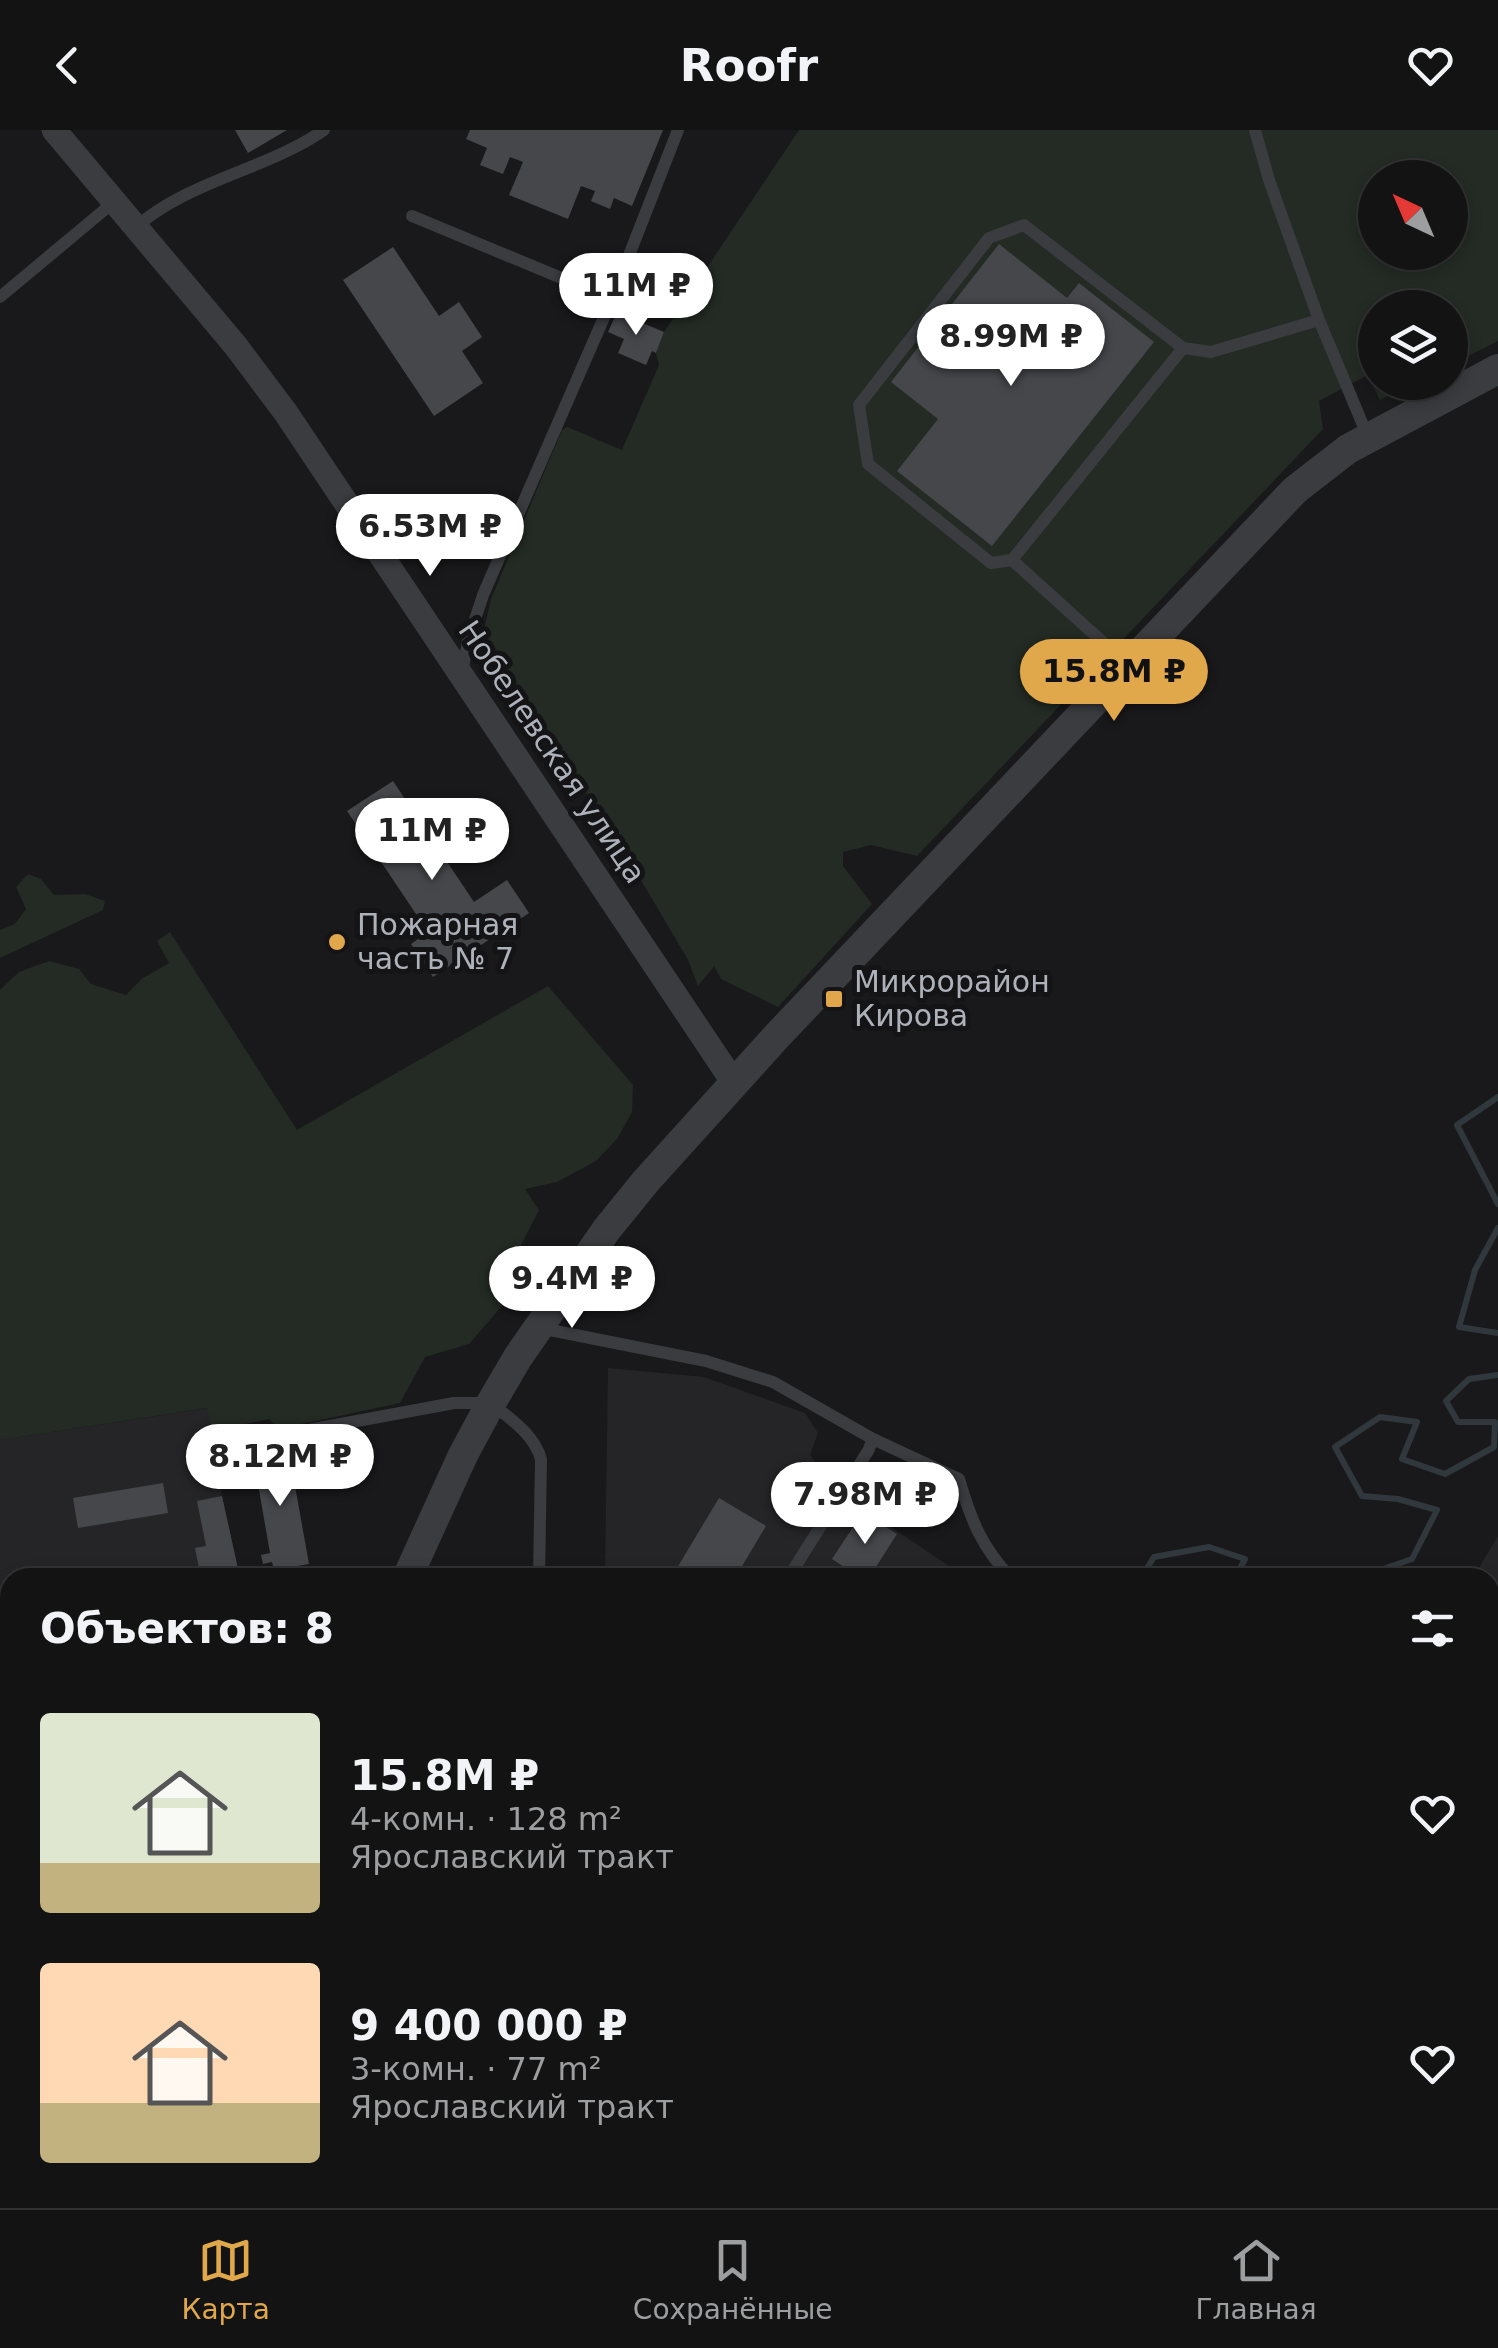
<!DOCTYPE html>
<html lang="ru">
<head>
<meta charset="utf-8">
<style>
  body { margin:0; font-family:"DejaVu Sans",sans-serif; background:#1c1c1d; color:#f1f3f6; height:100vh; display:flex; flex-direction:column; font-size:38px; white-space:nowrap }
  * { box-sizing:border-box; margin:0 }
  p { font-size:32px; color:#9d9ea0 }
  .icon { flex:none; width:55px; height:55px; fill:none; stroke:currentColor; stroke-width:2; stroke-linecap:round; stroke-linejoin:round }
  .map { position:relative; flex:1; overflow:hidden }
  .sheet { position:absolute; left:0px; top:1438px; width:1500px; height:642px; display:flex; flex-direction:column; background:#131314; border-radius:30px 30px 0 0; box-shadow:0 5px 15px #0003,0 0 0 2px #323234 }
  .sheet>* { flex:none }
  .needle { width:65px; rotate:316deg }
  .tools { position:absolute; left:1358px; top:30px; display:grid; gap:20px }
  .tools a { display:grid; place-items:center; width:110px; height:110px; border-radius:50%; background:#131314; box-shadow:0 5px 15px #0003,0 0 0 2px #323234; font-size:50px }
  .price { position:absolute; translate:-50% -85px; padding:0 22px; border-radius:35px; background:#fff; color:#222; font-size:32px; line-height:65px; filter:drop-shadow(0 2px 5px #0008) }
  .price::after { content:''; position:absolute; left:50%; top:60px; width:30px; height:22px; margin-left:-15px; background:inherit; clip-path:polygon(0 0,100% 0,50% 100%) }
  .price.active { background:#e1a74b; color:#111 }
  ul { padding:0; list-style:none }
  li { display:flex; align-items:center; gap:30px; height:250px; padding:0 40px }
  li span { display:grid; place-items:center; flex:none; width:280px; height:200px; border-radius:10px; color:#555 }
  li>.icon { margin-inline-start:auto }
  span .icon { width:120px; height:120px; fill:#fffc; stroke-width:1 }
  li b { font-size:42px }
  h2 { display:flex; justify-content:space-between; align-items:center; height:120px; padding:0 40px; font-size:42px }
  header { display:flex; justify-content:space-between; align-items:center; height:130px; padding:0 40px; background:#131314; font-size:45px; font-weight:700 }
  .dock { display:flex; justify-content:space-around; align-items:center; height:140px; border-top:2px solid #323234; background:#131314; font-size:28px; color:#9d9ea0 }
  .dock a { display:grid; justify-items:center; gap:5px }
  .dock .active { color:#e1a74b }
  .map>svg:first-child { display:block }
  .built { fill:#252528 }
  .green { fill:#232b24; fill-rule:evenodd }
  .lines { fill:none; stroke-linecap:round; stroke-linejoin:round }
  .stream { stroke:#30383e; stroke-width:6 }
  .building { fill:#46474b }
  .service { stroke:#3a3c40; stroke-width:12 }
  .minor { stroke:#3a3c40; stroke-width:25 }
  .tertiary { stroke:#3a3c40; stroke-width:30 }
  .rail { stroke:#525458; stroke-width:6; stroke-dasharray:12 10; stroke-linecap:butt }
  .poi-dot { fill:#e1a74b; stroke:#141416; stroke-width:4 }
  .labels { text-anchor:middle; stroke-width:10; stroke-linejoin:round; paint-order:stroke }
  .street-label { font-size:30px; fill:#adb1b9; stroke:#141416 }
  .poi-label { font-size:30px; fill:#adb1b9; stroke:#141416; text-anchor:start }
</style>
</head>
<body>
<header><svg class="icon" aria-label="back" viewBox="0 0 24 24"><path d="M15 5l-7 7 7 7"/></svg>Roofr<svg class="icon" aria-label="heart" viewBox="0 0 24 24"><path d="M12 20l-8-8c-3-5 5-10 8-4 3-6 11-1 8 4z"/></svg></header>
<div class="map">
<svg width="1498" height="2078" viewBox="0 0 1498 2078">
  <rect width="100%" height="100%" fill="#19191b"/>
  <path class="built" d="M608 1238 704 1247 805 1283 818 1303 810 1325 842 1364 952 1438 944 1448H605Z
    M208 1278 222 1366 240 1447 10 1448V1901L0 1903V1310Z
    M1498 1406V1700L1490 1709V1448L1474 1446Z
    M1490 1826 1498 1834V1959L1490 1972Z
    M998 2070H1430L1426 2078H993Z"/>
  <path class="green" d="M799 0H1498V211L1450 235V178H1375V252L1415 253 1380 270 1368 245 1319 271 1323 299 917 726 871 715 843 722V736L872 774 778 877 721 849 714 836 698 856 688 830 628 728 483 504 491 469 562 300 567 297 622 320 659 235 656 223 664 202ZM1375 48H1450V122H1375Z
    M28 744 41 749 54 765 85 764 105 771 103 780 0 828V800L15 794 26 779 16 757Z
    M170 802 297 1000 548 856 633 955 632 982 617 1009 596 1031 557 1052 525 1059 539 1080 521 1115 522 1142 508 1169 469 1214 425 1227 400 1273 278 1299 269 1289 212 1301 207 1278 0 1310V860L19 842 49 831 79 839 91 854 126 865 143 848 169 833 157 811Z"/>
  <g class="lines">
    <path class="stream" d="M1498 967 1457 995 1498 1074
      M1498 1098 1475 1140 1459 1197 1498 1203
      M1141 1448 1154 1427 1209 1417 1245 1429 1235 1448
      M1357 1448 1412 1429 1437 1380 1398 1369 1362 1366 1335 1317 1380 1287 1417 1292 1402 1329 1445 1344 1494 1317 1495 1292H1458L1446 1271 1469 1249 1498 1245
      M521 2070 519 2077 523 2075V2078"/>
  </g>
  <path class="building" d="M235 0H287L248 23Z
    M470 0H663L632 76 614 68 610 79 591 71 595 61 581 56 568 89 509 65 523 32 510 27 503 44 480 35 487 18 466 9Z
    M999 114 1067 168 1079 153 1154 212 992 416 897 341 938 289 891 252Z
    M393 117 439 186 459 172 482 207 462 221 483 253 434 286 343 150Z
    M617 182 664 202 656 223 652 221 646 235 618 223 624 209 608 202Z
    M393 651 474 772 507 750 529 783 433 847 411 814 428 802 347 681Z
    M288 1317 309 1434 274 1440 272 1432 263 1434 261 1425 270 1423 255 1337 249 1338 247 1328 254 1327 253 1323Z
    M163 1353 168 1383 78 1398 73 1368Z
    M222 1366 240 1448H201L195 1418 206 1416 197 1371Z
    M719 1368 766 1396 735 1448H671Z
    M863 1382 897 1404 869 1448H861L832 1429Z
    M1498 1473V1513L1490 1515V1475Z
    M10 1520V1562L0 1564V1522Z
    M1498 1658V1700L1490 1709V1667Z
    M10 1808V1848L1 1850 0 1810Z
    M10 1915V1946L0 1948V1917Z"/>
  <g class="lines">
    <path class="service" d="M1255 0 1269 50 1319 190 1368 307
      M412 86 612 169
      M136 97C190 50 266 40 324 0
      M0 167 115 71
      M1012 430 991 433 868 334 859 275 989 108 1024 95 1183 218
      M1128 535 1012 430 1183 218 1211 222 1319 190
      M462 543 468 511 483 465 612 169 678 0
      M540 1198 706 1231 773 1252 873 1309 959 1349C971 1390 981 1416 1011 1448
      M260 1309 454 1273H491C510 1289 534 1304 541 1329L539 1448
      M788 1448 868 1321 873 1309
      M1490 1526 1498 1524
      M153 2070 173 2078"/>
    <path class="minor" d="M54 0 235 215 286 283 734 953"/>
    <path class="tertiary" d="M407 1448 463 1325 491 1273 518 1227 607 1099 646 1051 777 906 1295 360 1348 319 1498 239
      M129 2078 132 2070"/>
    <path class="rail" d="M1297 2078 1303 2070
      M1494 2078 1498 2074"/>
  </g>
  <g class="poi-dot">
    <circle cx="337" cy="812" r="10"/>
    <rect x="824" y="859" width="20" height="20" rx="5"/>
  </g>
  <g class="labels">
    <g class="street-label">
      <text transform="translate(552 622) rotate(56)" y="10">Нобелевская улица</text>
    </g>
    <g class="poi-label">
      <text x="357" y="805">Пожарная<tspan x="357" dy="34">часть № 7</tspan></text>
      <text x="854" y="862">Микрорайон<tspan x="854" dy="34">Кирова</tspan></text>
    </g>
  </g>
</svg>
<div class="tools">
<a><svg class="needle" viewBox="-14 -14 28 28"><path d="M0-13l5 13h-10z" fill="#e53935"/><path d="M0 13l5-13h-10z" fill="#9d9ea0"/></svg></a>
<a><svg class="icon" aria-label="layers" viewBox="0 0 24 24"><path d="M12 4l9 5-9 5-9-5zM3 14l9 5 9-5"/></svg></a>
</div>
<b class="price" style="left:636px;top:208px">11M ₽</b>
<b class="price" style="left:1011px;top:259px">8.99M ₽</b>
<b class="price" style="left:430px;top:449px">6.53M ₽</b>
<b class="price active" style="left:1114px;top:594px">15.8M ₽</b>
<b class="price" style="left:432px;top:753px">11M ₽</b>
<b class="price" style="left:572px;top:1201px">9.4M ₽</b>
<b class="price" style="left:280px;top:1379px">8.12M ₽</b>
<b class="price" style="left:865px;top:1417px">7.98M ₽</b>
<section class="sheet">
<h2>Объектов: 8<svg class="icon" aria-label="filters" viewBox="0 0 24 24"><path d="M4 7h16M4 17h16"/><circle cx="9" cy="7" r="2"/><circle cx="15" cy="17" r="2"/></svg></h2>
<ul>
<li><span style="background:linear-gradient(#dfe7d0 75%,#c2b280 0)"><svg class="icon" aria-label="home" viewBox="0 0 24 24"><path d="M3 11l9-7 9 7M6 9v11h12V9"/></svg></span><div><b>15.8M ₽</b><p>4-комн. · 128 m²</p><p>Ярославский тракт</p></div><svg class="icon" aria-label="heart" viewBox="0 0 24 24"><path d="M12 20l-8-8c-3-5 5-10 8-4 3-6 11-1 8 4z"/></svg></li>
<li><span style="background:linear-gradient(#ffd9b3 70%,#c2b280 0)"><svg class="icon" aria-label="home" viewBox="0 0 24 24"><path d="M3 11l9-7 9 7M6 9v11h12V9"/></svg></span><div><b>9 400 000 ₽</b><p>3-комн. · 77 m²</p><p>Ярославский тракт</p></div><svg class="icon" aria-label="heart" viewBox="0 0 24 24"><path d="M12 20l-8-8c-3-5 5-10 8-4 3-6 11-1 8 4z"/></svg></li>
</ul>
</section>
</div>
<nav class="dock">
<a class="active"><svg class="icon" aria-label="map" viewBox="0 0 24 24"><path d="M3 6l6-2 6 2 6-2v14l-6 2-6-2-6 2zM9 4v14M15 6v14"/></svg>Карта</a>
<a><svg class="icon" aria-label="saved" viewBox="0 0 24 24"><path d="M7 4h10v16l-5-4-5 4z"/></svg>Сохранённые</a>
<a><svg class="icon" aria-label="home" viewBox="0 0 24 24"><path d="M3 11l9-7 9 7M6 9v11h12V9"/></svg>Главная</a>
</nav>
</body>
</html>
